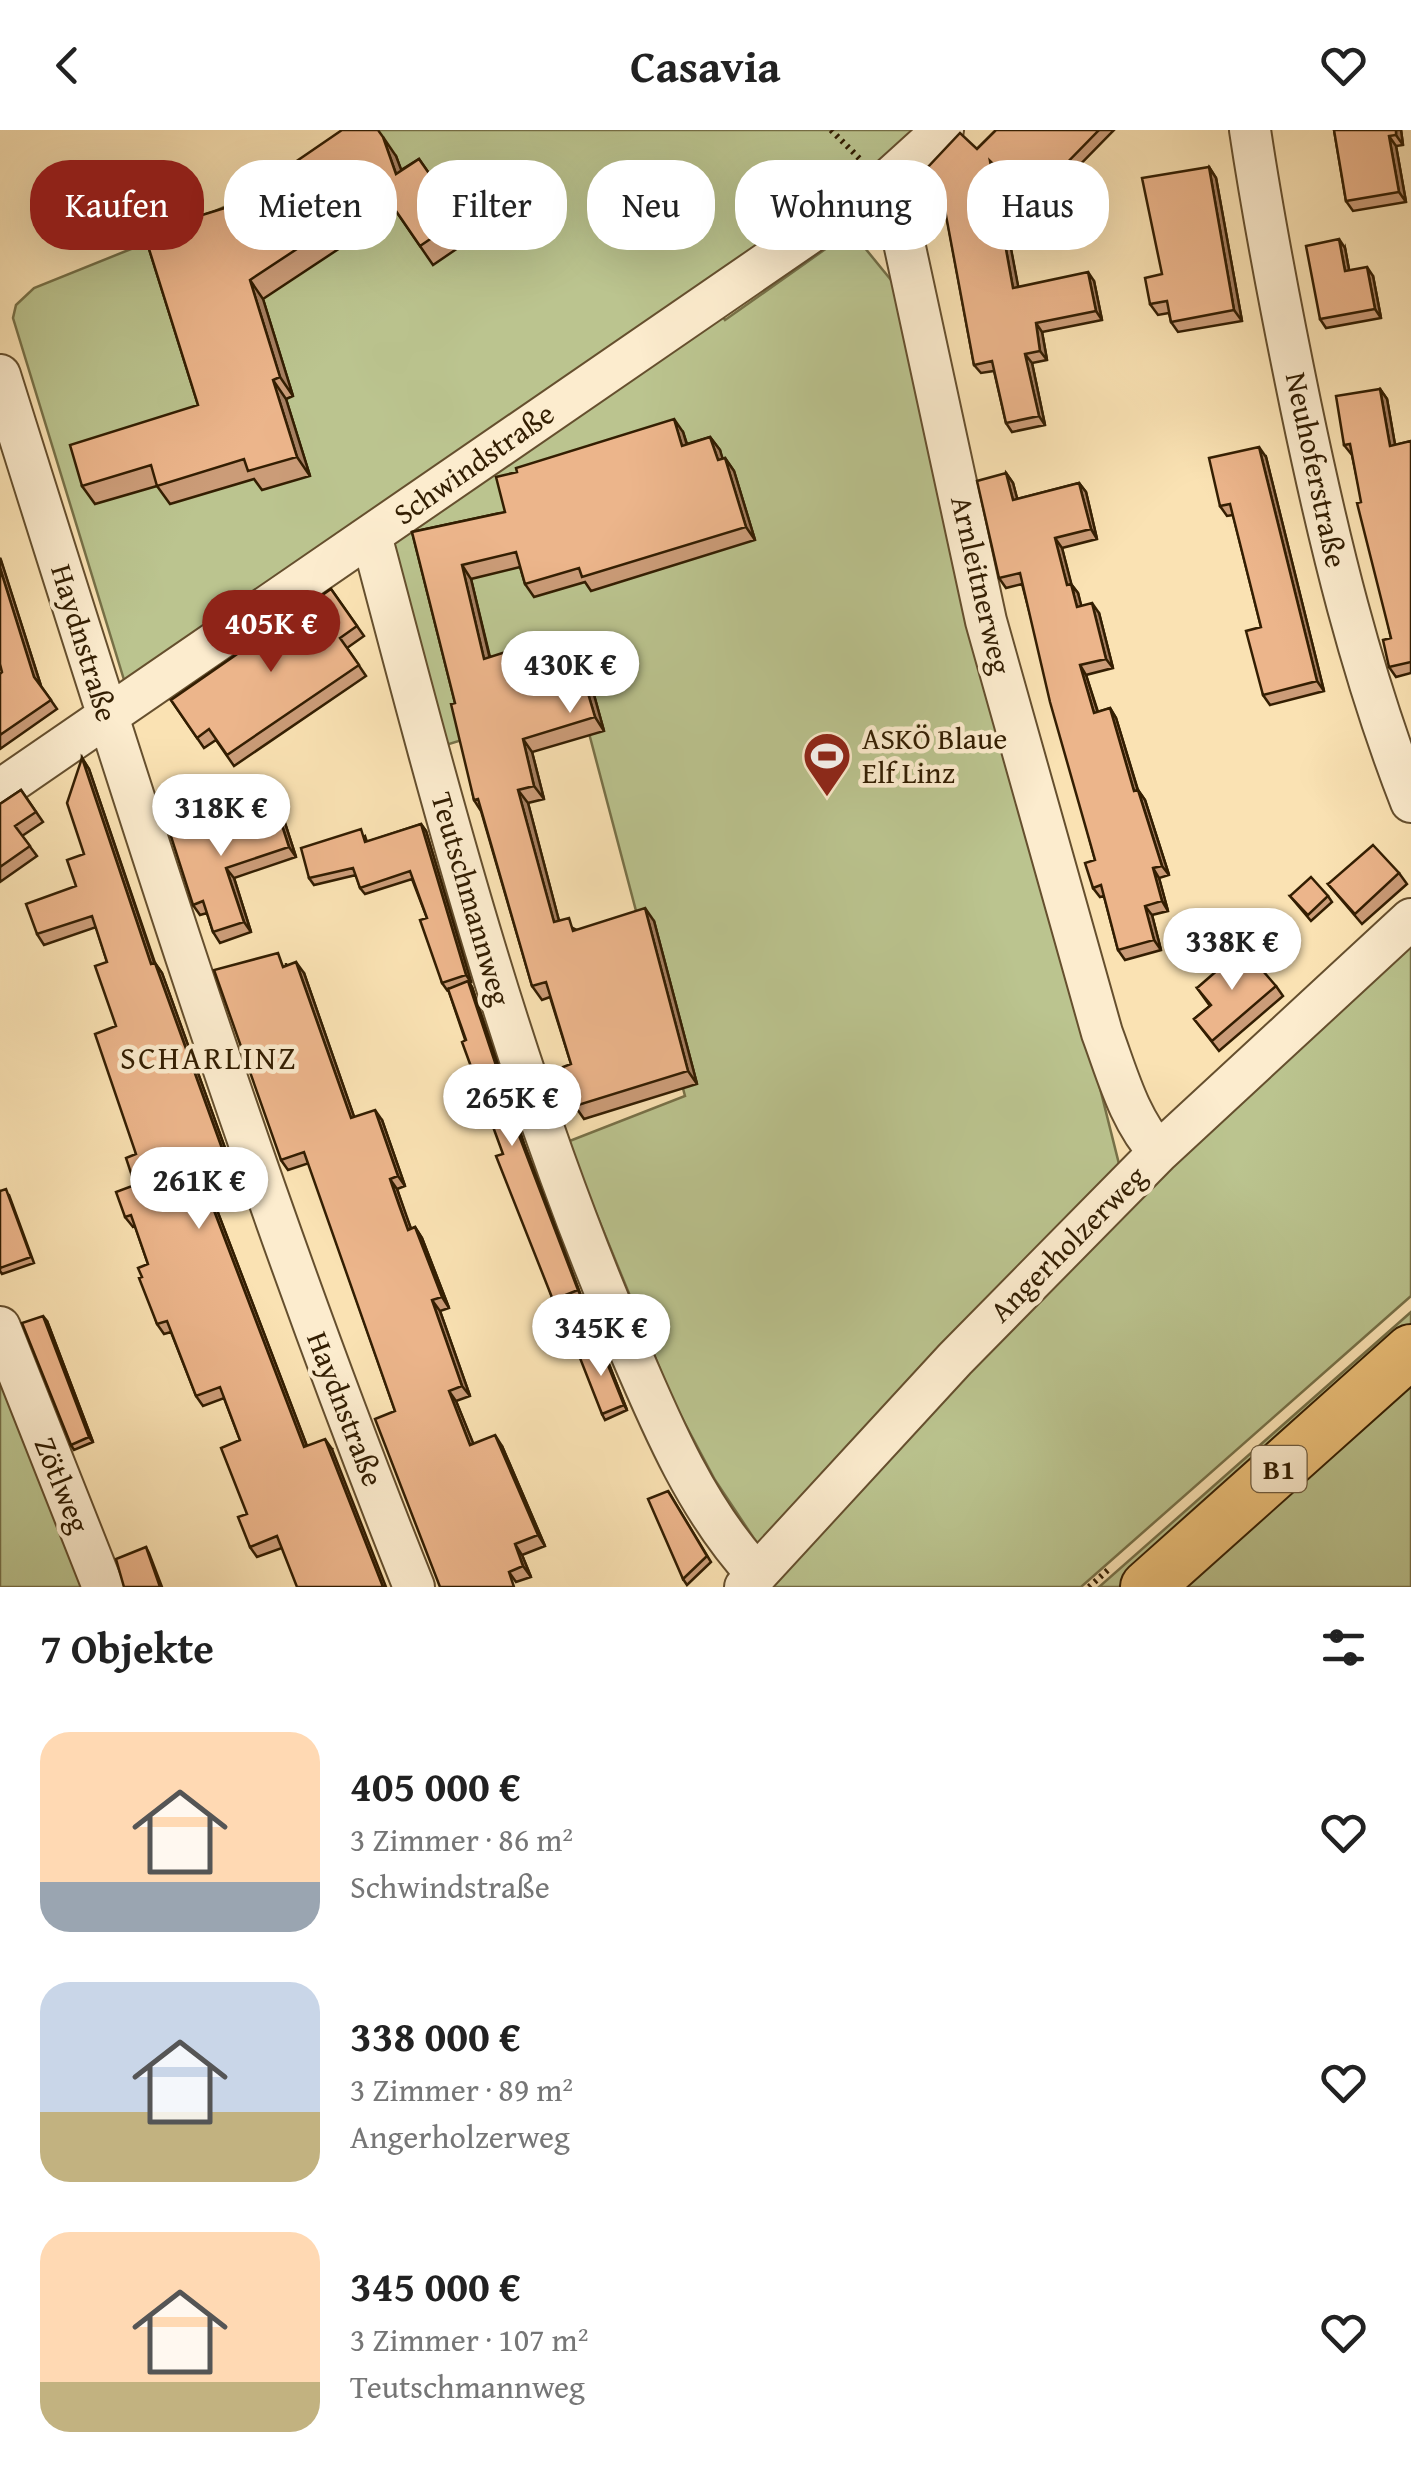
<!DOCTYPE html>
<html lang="de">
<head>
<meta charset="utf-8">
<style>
  body { margin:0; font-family:"Gentium Book Plus",serif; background:#f6f6f6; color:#222; height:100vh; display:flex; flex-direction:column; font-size:38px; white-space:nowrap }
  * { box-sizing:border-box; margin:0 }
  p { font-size:32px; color:#767676 }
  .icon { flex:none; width:55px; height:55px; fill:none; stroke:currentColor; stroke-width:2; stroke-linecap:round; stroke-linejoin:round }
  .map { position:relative; height:1457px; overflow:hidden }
  .panel { display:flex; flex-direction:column; background:#fff; flex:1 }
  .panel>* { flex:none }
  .guide { position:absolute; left:30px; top:30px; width:1352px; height:90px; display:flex; gap:20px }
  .price { position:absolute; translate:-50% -85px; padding:0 22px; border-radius:35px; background:#fff; color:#222; font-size:32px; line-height:65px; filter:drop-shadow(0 2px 5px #0008) }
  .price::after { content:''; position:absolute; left:50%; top:60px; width:30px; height:22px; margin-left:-15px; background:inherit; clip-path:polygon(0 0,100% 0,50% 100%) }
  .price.selected { background:#8f2418; color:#fff }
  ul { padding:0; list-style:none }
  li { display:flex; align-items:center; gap:30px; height:250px; padding:0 40px }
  li span { display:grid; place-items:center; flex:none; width:280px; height:200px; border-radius:30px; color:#555 }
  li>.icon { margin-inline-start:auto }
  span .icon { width:120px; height:120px; fill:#fffc; stroke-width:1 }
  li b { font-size:42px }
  h2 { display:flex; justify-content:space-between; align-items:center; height:120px; padding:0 40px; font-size:42px }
  .chip { padding:0 35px; border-radius:40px; background:#fff; box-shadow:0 10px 40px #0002; font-size:35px; line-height:90px }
  .chip.selected { background:#8f2418; color:#fff }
  header { display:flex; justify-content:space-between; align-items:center; height:130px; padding:0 40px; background:#fff; font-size:45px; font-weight:700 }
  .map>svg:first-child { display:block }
  .green { fill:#bbc48f; stroke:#777148; stroke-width:2.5 }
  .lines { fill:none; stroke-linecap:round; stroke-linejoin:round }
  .minor-casing { stroke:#654f2e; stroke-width:44 }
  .major-casing { stroke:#331e02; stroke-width:56 }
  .path { stroke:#331e02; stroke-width:6; stroke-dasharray:2.5 5; stroke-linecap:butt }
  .minor { stroke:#fcecce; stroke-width:40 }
  .major { stroke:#edc17a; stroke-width:52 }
  .wall { fill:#cb9c78; stroke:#331e02; stroke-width:2.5 }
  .shaded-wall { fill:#a57f61; stroke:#331e02; stroke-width:2.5 }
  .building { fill:#ecb58b; stroke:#331e02; stroke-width:2.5 }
  .labels { text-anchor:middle; stroke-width:9; stroke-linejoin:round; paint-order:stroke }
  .shield { fill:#fcecce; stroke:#6f5c3f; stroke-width:2.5 }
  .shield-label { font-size:28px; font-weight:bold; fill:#331e02 }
  .street-label { font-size:30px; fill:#331e02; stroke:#fcecce }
  .poi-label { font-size:30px; fill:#331e02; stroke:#fcecce; text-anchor:start }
  .neighbourhood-label { font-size:32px; letter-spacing:2.5px; fill:#331e02; stroke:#fcecce }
</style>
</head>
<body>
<header><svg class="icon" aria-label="back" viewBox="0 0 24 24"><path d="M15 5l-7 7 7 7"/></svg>Casavia<svg class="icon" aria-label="heart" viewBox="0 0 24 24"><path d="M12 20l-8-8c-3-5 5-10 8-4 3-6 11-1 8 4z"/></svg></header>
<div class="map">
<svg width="1411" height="1457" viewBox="0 0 1411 1457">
  <rect width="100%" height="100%" fill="#fae2b3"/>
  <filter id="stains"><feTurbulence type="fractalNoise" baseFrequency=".002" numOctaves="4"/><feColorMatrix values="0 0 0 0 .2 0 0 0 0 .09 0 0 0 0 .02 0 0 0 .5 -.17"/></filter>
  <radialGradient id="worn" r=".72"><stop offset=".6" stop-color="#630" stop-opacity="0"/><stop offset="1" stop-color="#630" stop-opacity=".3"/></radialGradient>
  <path class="green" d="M345 0H918L883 33 703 158 725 190 851 101 900 161 1119 1034 759 1416 715 1350 673 1271 567 1012 685 966 581 573 446 615 382 378 125 553 13 188 16 175 34 158 141 115 261 60Z
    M1411 813V1166L1081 1457H760L1180 1023Z
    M1411 1182V1199L1119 1457H1099Z
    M0 1224 91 1457H0Z
    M1411 1238V1457H1167Z"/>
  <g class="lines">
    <g class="minor-casing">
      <path id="minor" d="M1250 0C1264 93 1282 185 1301 277 1329 411 1361 544 1411 672
        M890 48 986 491 1102 903C1117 943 1129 990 1159 1022
        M0 245C128 652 255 1061 414 1457
        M371 405C442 674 512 944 621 1200 657 1284 694 1377 757 1444
        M0 660 890 48 943 0
        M0 1197 103 1457
        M745 1457 955 1229 1159 1022 1411 789"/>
    </g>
    <g class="major-casing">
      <path id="major" d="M1147 1457 1411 1221"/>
    </g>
    <path class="path" d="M831 0 860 29
      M1089 1457 1110 1438"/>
    <use href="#minor" class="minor"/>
    <use href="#major" class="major"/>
  </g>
  <path class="wall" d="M996 0H1114L1068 47 1080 60 1049 92 996 40 1018 157 1094 151 1102 190 1042 202 1047 230 1032 233 1045 295 1012 302 1006 293 994 241 981 243 974 235 940 51 928 37 977 19Z
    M1334 0H1401L1403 15 1396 16 1406 72 1353 81 1346 71Z
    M396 26 401 40 419 29 464 94 449 105 458 118 433 135 396 81 263 169 293 266 286 269 310 346 262 360 254 349 170 374 157 356 95 374 82 356 198 275 144 103Z
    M1209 37 1216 48 1242 191 1178 202 1171 192 1169 183 1158 185 1150 174Z
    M1345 118 1349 140 1373 146 1381 188 1326 198 1320 189Z
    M1380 259 1387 269 1395 315 1411 311V543L1396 547 1389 537 1391 508 1352 325 1344 315Z
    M683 302 687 314 710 307 720 320 722 329 725 328 734 341 755 410 591 461 585 452 534 467 525 454 520 437 471 449 490 527 564 519 570 537 579 533 589 547 604 601 532 622 544 669 528 673 559 791 577 800 654 791 697 954 584 989 575 976 571 934 550 867 542 870 532 856 481 681 474 670 455 573 412 402 505 382Z
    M1266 327 1324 561 1270 575 1263 565 1261 497 1233 385 1227 386 1220 376Z
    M1006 343 1013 353 1017 369 1079 353 1086 362 1097 409 1062 418 1071 454 1078 463 1081 476 1099 483 1113 538 1086 545 1098 582 1110 578 1116 588 1138 660 1145 670 1169 745 1159 748 1168 781 1152 785 1161 820 1125 830 1118 820 1104 766 1100 767 1093 758 1095 730 1022 454 1006 458 999 448Z
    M0 428 41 556 57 579 0 619V544L2 542 0 534Z
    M331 459 364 506 347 518 366 546 234 636 216 610 204 618 171 570Z
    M82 628 89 639 155 833 162 843 239 1057 212 1067 307 1316 332 1319 282 1418 257 1427 250 1417 240 1310 224 1268 203 1276 196 1266 171 1202 164 1204 157 1194 142 1147 148 1134 135 1096 133 1097 125 1087 135 1055 136 1024 107 832 96 797 44 815 37 804 76 756 84 724Z
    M21 660 43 692 22 706 37 726 0 752V674Z
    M278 683 285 693 296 727 234 748 251 802 220 813 213 802 207 783 200 785 193 775 224 688 229 700Z
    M421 694 426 701 471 852H469L472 857 524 1014 581 1166 556 1176 553 1170 448 859 447 860 442 853 427 788 412 749 365 764 360 758 356 745 314 755 309 748 365 706 367 712Z
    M1399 743 1407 754 1362 794 1328 754Z
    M1290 766H1328L1332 772 1311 791Z
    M286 833V835L304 843 354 987 382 990 405 1056 397 1059 406 1086 411 1099 415 1097 422 1108 449 1178 440 1181 470 1266 456 1271 473 1314 502 1316 545 1416 522 1425 531 1447 516 1452 395 1281 309 1033 288 1040 281 1030Z
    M1276 856 1283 866 1219 921 1194 889 1210 876 1197 858Z
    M0 1061 9 1065 34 1133 2 1144 0 1141Z
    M47 1191 93 1312 74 1320 71 1315Z
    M599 1213 603 1219 627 1280 605 1290 602 1284Z
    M668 1361 711 1432 687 1455 683 1449Z"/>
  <path class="shaded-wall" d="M1396 0H1401L1403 15 1396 5Z
    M1389 6 1396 16 1406 72 1399 62Z
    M383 7 396 26 410 63 396 44Z
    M990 31 996 40 1020 166 1013 158Z
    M1209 37 1216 48 1242 191 1234 180Z
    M1339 109 1345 118 1351 150 1345 141Z
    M1367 137 1373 146 1381 188 1375 179Z
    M1088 142 1094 151 1102 190 1096 181Z
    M250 150 263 169 293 266 280 247Z
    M1036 193 1042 202 1047 230 1040 221Z
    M1025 224 1032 233 1045 295 1039 286Z
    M273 250 286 269 310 346 297 327Z
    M1380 259 1387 269 1397 326 1390 316Z
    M674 289 683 302 691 329 682 316Z
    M710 307 720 320 727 343 718 330Z
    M1259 317 1266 327 1324 561 1317 551Z
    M725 328 734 341 755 410 746 397Z
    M1006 343 1013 353 1020 379 1013 370Z
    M1079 353 1086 362 1097 409 1091 399Z
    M1055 408 1062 418 1074 464 1067 455Z
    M0 428 1 430 41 556 34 547 0 438Z
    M462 435 471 449 493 542 484 529Z
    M1071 454 1078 463 1084 486 1077 477Z
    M1092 473 1099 483 1113 538 1106 529Z
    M555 506 564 519 574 551 565 538Z
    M579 533 589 547 604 601 595 587Z
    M1080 535 1086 545 1101 593 1094 583Z
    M1110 578 1116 588 1141 671 1134 661Z
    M523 609 532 622 544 669 534 656Z
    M82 628 89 639 158 844 151 834Z
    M518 660 528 673 563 806 554 792Z
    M1138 660 1145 670 1169 745 1162 736Z
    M217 677 224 688 232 711 225 701Z
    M278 683 285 693 296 727 289 717Z
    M421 694 426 701 471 852 466 845Z
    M226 738 234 748 251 802 244 792Z
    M1153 738 1159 748 1168 781 1162 771Z
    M1145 776 1152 785 1161 820 1154 810Z
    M645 778 654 791 697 954 688 941Z
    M296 832 304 843 358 998 351 988Z
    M155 833 162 843 239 1057 232 1046Z
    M468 851 472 857 524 1014 581 1166 578 1160 520 1008Z
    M375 980 382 990 405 1056 398 1046Z
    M390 1049 397 1059 415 1110 408 1100Z
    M205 1057 212 1067 311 1327 304 1317Z
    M415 1097 422 1108 449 1178 442 1167Z
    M432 1170 440 1181 470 1266 462 1256Z
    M43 1186 47 1191 93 1312 89 1307Z
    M599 1213 603 1219 627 1280 624 1275Z
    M449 1261 456 1271 478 1325 470 1315Z
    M495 1305 502 1316 545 1416 538 1405Z
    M325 1309 332 1319 386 1457H383Z
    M515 1414 522 1425 531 1447 523 1436Z
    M146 1417 149 1423 162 1457H160Z"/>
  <path class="building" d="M342 0H378L383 7 396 44 419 29 451 75 436 86 445 99 420 116 383 62 250 150 280 247 273 250 297 327 248 341 244 329 157 356 151 335 82 356 70 315 198 275 144 103 231 76Z
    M996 0H1099L1061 39 1073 51 1043 83 990 31 1013 158 1088 142 1096 181 1036 193 1040 221 1025 224 1039 286 1006 293 992 231 974 235 939 48 928 37 960 3 977 19Z
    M1334 0H1396V5L1389 6 1399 62 1346 71Z
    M1209 37 1234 180 1171 192 1167 171 1150 174 1145 148 1162 144 1142 48Z
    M1339 109 1345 141 1367 137 1375 179 1320 189 1306 116Z
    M1380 259 1390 316 1411 311V532L1389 537 1383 510 1391 508 1357 373 1361 372 1350 314 1344 315 1336 266Z
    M674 289 682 316 710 307 718 330 725 328 746 397 582 447 579 438 525 454 516 422 462 435 484 529 555 506 565 538 579 533 595 587 523 609 534 656 518 660 554 792 569 788 573 801 645 778 688 941 575 976 563 937 571 934 546 852 532 856 478 669 474 670 451 574 455 573 412 402 505 382 496 347 517 342 516 338Z
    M1259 317 1317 551 1263 565 1246 501 1261 497 1230 374 1220 376 1209 328Z
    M1006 343 1013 370 1079 353 1091 399 1055 408 1067 455 1071 454 1077 477 1092 473 1106 529 1080 535 1094 583 1110 578 1134 661 1138 660 1162 736 1153 738 1162 771 1145 776 1154 810 1118 820 1101 755 1093 758 1085 733 1095 730 1050 572 1020 443 999 448 977 351Z
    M0 438 34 547 51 570 0 605V544L2 542 0 534Z
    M331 459 357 496 340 508 359 535 227 625 209 599 197 608 171 570Z
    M82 628 151 834 155 833 232 1046 205 1057 304 1317 325 1309 383 1457H297L277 1406 250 1417 238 1387 247 1384 221 1318 240 1310 220 1257 196 1266 167 1191 157 1194 139 1148 142 1147 138 1138 148 1134 131 1085 125 1087 116 1062 135 1055 126 1028 136 1024 95 904 116 896 95 836 107 832 92 786 37 804 26 774 76 756 67 730 84 724 67 673Z
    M21 660 36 682 15 696 30 716 0 737V674Z
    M217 677 225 701 278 683 289 717 226 738 244 792 213 802 203 771 193 775 167 694Z
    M421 694 466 845 442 853 420 790 427 788 410 741 360 758 353 738 309 748 301 718 361 699 365 712Z
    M1373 715 1399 743 1355 784 1328 754Z
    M1311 747 1328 766 1308 785 1290 766Z
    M1243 818 1276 856 1212 911 1194 889 1211 875 1197 858Z
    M278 823 283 837 296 832 351 988 375 980 398 1046 390 1049 399 1075 408 1100 415 1097 442 1167 432 1170 462 1256 449 1261 470 1315 495 1305 538 1405 515 1414 523 1436 509 1442 514 1457H440L375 1289 395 1281 304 1022 281 1030 214 840Z
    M468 851 520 1008 578 1160 553 1170 496 1026 503 1024 462 912 466 910 448 859Z
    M6 1059 31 1127 0 1138V1061Z
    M43 1186 89 1307 71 1315 22 1193Z
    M599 1213 624 1275 602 1284 578 1223Z
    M668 1361 707 1426 683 1449 648 1369Z
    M146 1417 160 1457H124L116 1429Z"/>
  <defs>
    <g id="stadium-pin" transform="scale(2.5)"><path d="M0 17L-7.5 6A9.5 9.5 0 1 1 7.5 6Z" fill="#8f2418" stroke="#fcecce"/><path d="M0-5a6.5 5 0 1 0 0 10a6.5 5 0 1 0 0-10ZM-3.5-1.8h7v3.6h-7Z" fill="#fff"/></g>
  </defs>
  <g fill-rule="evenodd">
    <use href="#stadium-pin" x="827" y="626"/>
  </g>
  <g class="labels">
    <rect class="shield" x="1251.5" y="1316" width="55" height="46" rx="8"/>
    <g class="shield-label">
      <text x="1279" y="1349">B1</text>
    </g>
    <g class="street-label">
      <text transform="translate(474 334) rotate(-35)" y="10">Schwindstraße</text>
      <text transform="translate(1316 340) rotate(78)" y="10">Neuhoferstraße</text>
      <text transform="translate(981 455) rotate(77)" y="10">Arnleitnerweg</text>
      <text transform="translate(84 513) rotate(73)" y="10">Haydnstraße</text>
      <text transform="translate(471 769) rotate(74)" y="10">Teutschmannweg</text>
      <text transform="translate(1068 1114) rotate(-45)" y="10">Angerholzerweg</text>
      <text transform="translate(345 1279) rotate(69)" y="10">Haydnstraße</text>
      <text transform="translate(62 1355) rotate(68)" y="10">Zötlweg</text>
    </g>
    <g class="poi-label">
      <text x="862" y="619">ASKÖ Blaue<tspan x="862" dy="34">Elf Linz</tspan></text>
    </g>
    <g class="neighbourhood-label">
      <text x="209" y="939">SCHARLINZ</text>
    </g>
  </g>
  <rect width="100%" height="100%" filter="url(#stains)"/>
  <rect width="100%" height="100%" fill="url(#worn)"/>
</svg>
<b class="price selected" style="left:271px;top:545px">405K €</b>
<b class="price" style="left:570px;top:586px">430K €</b>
<b class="price" style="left:221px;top:729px">318K €</b>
<b class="price" style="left:1232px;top:863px">338K €</b>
<b class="price" style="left:512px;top:1019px">265K €</b>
<b class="price" style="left:199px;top:1102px">261K €</b>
<b class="price" style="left:601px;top:1249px">345K €</b>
<div class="guide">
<a class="chip selected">Kaufen</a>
<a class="chip">Mieten</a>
<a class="chip">Filter</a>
<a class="chip">Neu</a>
<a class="chip">Wohnung</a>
<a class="chip">Haus</a>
</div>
</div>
<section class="panel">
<h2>7 Objekte<svg class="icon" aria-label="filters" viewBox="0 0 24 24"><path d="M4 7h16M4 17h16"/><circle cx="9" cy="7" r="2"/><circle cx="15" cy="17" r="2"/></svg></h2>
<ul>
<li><span style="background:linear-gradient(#ffd9b3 75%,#9aa5b1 0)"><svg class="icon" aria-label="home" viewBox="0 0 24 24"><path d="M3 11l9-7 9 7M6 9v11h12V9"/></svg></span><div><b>405 000 €</b><p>3 Zimmer · 86 m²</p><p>Schwindstraße</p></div><svg class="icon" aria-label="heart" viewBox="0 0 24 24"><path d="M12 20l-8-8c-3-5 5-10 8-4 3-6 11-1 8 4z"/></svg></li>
<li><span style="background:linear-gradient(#c9d6e8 65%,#c2b280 0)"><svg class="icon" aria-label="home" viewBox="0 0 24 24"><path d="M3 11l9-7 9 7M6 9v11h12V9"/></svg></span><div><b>338 000 €</b><p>3 Zimmer · 89 m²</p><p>Angerholzerweg</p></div><svg class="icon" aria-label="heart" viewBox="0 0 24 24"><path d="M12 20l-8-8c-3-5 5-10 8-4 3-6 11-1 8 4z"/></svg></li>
<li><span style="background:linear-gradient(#ffd9b3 75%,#c2b280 0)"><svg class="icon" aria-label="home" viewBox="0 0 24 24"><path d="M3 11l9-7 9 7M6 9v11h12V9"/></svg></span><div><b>345 000 €</b><p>3 Zimmer · 107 m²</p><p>Teutschmannweg</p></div><svg class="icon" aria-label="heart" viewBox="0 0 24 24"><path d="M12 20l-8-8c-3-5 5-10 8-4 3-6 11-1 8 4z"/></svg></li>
</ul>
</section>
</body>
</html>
